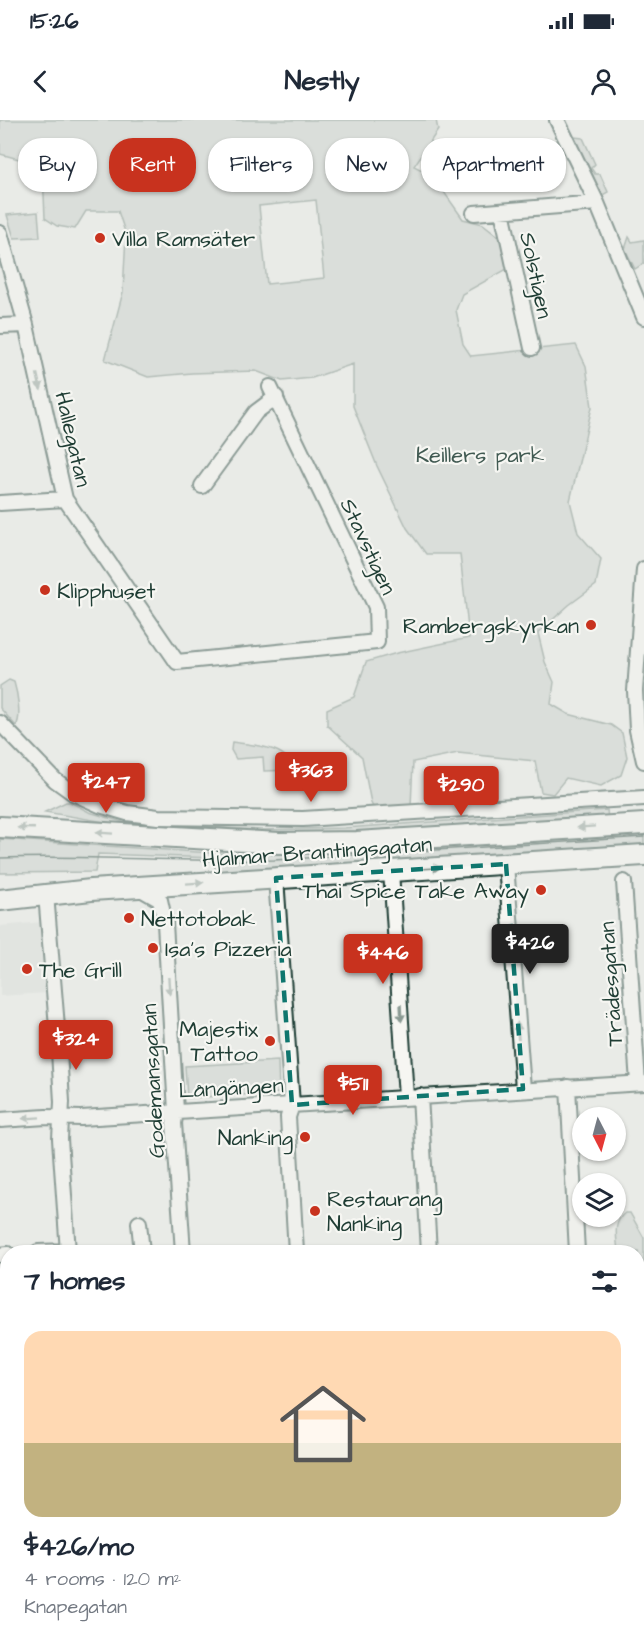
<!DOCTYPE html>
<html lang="en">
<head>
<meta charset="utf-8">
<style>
  body { margin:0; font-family:"Architects Daughter",sans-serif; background:#f2f2f3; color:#1f2937; height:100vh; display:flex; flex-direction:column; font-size:22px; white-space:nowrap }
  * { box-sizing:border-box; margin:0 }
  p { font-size:20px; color:#747a83 }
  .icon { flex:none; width:33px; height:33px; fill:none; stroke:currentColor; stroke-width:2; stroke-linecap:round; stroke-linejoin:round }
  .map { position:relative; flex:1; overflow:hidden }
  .drawer { position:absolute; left:0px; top:1125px; width:645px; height:404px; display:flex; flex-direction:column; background:#fff; border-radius:24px 24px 0 0; box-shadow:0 2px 4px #0004 }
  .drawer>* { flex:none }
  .hud { position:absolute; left:18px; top:18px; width:609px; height:54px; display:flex; gap:12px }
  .needle { width:39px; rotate:174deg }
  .tools { position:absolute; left:572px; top:987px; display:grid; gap:12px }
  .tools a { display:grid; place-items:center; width:54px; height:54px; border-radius:50%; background:#fff; box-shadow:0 2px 4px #0004; font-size:30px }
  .price { position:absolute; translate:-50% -51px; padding:0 14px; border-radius:6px; background:#c8321e; color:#fff; font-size:20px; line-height:39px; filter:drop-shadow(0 2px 3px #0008) }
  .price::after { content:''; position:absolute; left:50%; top:36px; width:18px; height:14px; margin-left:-9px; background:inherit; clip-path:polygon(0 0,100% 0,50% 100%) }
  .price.active { background:#222; color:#fff }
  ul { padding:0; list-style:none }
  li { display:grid; align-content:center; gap:12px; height:318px; padding:0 24px }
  li span { display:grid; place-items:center; height:186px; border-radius:18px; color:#555 }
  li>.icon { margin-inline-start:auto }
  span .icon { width:108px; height:108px; fill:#fffc; stroke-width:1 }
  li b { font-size:26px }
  h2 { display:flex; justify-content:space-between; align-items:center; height:72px; padding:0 24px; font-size:26px }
  .chip { padding:0 21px; border-radius:24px; background:#fff; box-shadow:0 2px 4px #0004; font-size:21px; line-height:54px }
  .chip.active { background:#c8321e; color:#fff }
  .status { display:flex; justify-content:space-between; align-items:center; height:42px; padding:0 30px; background:#fff; direction:ltr }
  .status svg { height:16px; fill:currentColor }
  header { display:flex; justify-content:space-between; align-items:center; height:78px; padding:0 24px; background:#fff; font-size:27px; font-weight:700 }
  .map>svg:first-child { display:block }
  .built { fill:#d8dcd8 }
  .green { fill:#c7cec9; stroke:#73867e; stroke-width:1.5; fill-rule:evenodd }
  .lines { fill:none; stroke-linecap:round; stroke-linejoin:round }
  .pedestrian-casing { stroke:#1f3d34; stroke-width:15 }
  .minor-casing { stroke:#1f3d34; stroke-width:18 }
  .secondary-casing { stroke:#1f3d34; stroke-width:24 }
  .pedestrian { stroke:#f6f6f2; stroke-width:10 }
  .minor { stroke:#f6f6f2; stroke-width:14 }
  .secondary { stroke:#f6f6f2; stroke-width:20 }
  .tram { stroke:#1f3d34; stroke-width:1.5 }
  .oneway { fill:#8a9a93 }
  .marked { fill:none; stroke:#0f766e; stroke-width:4.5; stroke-dasharray:12 8; stroke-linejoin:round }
  .poi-dot { fill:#c8321e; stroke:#f6f6f2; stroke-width:2 }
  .labels { text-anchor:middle; stroke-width:4.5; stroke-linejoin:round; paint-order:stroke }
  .poi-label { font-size:22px; fill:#1f3d34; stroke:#f6f6f2; text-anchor:start }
  .street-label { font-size:22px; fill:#1f3d34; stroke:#f6f6f2 }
  .park-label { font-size:22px; fill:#415a52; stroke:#f6f6f2 }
</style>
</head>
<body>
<div class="status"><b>15:26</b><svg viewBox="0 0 49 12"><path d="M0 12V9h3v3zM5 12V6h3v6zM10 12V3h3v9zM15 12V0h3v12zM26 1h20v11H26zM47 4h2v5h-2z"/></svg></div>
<header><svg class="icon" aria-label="back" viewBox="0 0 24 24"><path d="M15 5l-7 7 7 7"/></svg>Nestly<svg class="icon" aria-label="person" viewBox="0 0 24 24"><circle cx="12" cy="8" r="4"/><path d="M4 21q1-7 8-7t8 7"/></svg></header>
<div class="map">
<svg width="644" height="1528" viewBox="0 0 644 1528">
  <rect width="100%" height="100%" fill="#e9ebe7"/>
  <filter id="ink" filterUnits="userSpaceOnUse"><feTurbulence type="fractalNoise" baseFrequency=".0167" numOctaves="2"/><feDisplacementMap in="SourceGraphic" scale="12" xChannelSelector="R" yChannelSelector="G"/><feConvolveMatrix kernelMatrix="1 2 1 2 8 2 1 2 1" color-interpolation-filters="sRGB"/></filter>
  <g filter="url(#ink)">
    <path class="built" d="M42 802 47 873 0 876V806Z
      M0 1406H7V1511H0Z"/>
    <path class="green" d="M0 0H436L438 10 414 46 432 55 463 99 483 104 501 118 509 148 462 174 456 190 463 224 471 236 576 225 586 246 592 287 570 381 578 413 601 439 596 465 569 485 538 513 545 542 554 562 551 584 568 594 611 605 622 613 627 637 621 655 601 666 566 658 553 674 541 672 535 641 458 633 413 642 411 686 375 691 371 683 362 637 327 605V589L354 577 366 542 397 533 469 518 460 434H426L407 408 377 346 353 286V244L312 258 282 261 256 251 192 253 148 257 105 240 123 172 126 115 118 91H86L75 109 57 106 45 98 43 52 30 42 0 34ZM316 80 324 158 267 164 259 86Z
      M574 17 583 18 595 44 591 48 595 54H600L608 72 601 76Z
      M38 92 40 117 14 118 7 95Z
      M629 117 632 122 644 120V143L635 149 625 129Z
      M9 560 14 562C17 572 22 597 16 606L0 588V566Z
      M232 622C252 625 290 626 293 650L264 651 263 637 236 639 231 630Z
      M66 682H70L89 692 123 702 260 710 344 708 607 690 608 699 307 715 123 705 45 692Z
      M644 712V728L261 752H215L214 738 98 734 95 752 0 753V719L212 733 259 734 351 730Z
      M278 941 279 973 187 978 185 946Z
      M625 1093H630L644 1118V1185L638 1189V1132H618C617 1118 612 1103 625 1093Z
      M644 1275V1473L638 1474V1276Z"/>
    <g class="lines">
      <g class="pedestrian-casing">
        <path id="pedestrian" d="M0 1266 8 1265"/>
      </g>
      <g class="minor-casing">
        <path id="minor" d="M557 0 597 83 644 197
          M502 91 532 228
          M474 93 597 83
          M0 113 26 205 65 379 177 542 377 522 376 487 270 267
          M0 206 26 205
          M202 366 256 292 276 277
          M0 383 65 379
          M644 449 635 571 637 610 644 641
          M0 603 55 660 73 673 100 685 127 693 158 697 303 699 644 678
          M506 744 523 969
          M391 751 406 977
          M276 758 292 985 288 997 296 1132
          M624 762 638 963
          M139 768 160 780 165 803 176 991 174 1003 183 1132
          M46 774 59 931 62 982 60 1019 68 1132
          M568 967 577 1132
          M420 976 429 1132
          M0 1000 46 997 81 998 644 963
          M139 1103 142 1132
          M38 1132 68 1131
          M0 1135 8 1134"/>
      </g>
      <g class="secondary-casing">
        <path id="secondary" d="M0 707 279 723 357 722 644 704
          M0 780 91 770 644 735"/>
      </g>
      <use href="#pedestrian" class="pedestrian"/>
      <use href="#minor" class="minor"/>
      <use href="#secondary" class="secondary"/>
      <path class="tram" d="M0 738C91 734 183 743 274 740L644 717"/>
    </g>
    <defs><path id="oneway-solid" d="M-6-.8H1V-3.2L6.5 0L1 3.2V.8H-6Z" transform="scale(1.5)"/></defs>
    <g class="oneway">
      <use href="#oneway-solid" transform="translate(39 262) rotate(77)"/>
      <use href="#oneway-solid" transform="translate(586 707) rotate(176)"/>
      <use href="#oneway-solid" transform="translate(26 708) rotate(-178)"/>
      <use href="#oneway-solid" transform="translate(104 713) rotate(-176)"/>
      <use href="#oneway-solid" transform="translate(432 748) rotate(-4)"/>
      <use href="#oneway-solid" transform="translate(195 763) rotate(-4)"/>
      <use href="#oneway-solid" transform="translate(169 866) rotate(86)"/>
      <use href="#oneway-solid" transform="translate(401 893) rotate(87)"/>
      <use href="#oneway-solid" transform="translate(518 911) rotate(-94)"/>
      <use href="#oneway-solid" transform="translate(31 998) rotate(176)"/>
    </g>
  </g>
  <path d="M0 0H644V1528H0ZM506 744 523 969 292 985 276 758Z" fill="#e9ebe7" fill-opacity=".55" fill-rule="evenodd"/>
  <path class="marked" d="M506 744 523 969 292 985 276 758Z"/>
  <g class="poi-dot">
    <circle cx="100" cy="118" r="6"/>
    <circle cx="45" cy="470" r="6"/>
    <circle cx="591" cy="505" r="6"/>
    <circle cx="541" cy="770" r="6"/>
    <circle cx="129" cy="798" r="6"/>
    <circle cx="153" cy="828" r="6"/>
    <circle cx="27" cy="849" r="6"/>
    <circle cx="270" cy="921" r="6"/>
    <circle cx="305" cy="1017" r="6"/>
    <circle cx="315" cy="1091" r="6"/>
  </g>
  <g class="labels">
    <g class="poi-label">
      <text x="112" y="126">Villa Ramsäter</text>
      <text x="57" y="478">Klipphuset</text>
      <text x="579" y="513" text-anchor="end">Rambergskyrkan</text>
      <text x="529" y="778" text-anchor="end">Thai Spice Take Away</text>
      <text x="141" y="806">Nettotobak</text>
      <text x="165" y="836">Isa's Pizzeria</text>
      <text x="39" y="857">The Grill</text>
      <text x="258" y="916" text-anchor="end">Majestix<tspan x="258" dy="25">Tattoo</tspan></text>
      <text x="293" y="1025" text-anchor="end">Nanking</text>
      <text x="327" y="1086">Restaurang<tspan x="327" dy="25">Nanking</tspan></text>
    </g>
    <g class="street-label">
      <text transform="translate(537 155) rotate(78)" y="8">Solstigen</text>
      <text transform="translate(74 319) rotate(77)" y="8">Hallegatan</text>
      <text transform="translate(369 426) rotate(65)" y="8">Stavstigen</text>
      <text transform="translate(317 731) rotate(-4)" y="8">Hjalmar Brantingsgatan</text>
      <text transform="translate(610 864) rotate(-94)" y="8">Trädesgatan</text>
      <text transform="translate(152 961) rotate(-93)" y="8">Godemansgatan</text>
      <text transform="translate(231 967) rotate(-3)" y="8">Långängen</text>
    </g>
    <g class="park-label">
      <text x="480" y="342">Keillers park</text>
    </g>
  </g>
</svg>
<div class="tools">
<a><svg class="needle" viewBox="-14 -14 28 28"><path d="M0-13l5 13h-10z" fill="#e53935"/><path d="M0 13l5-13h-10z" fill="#747a83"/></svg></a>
<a><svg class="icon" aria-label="layers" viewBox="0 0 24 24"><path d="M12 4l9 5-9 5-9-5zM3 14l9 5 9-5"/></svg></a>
</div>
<b class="price" style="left:311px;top:683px">$363</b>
<b class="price" style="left:106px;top:694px">$247</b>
<b class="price" style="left:461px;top:697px">$290</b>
<b class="price active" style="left:530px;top:855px">$426</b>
<b class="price" style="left:383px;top:865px">$446</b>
<b class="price" style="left:76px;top:951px">$324</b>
<b class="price" style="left:353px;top:996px">$511</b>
<div class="hud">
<a class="chip">Buy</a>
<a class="chip active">Rent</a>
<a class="chip">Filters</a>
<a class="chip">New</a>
<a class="chip">Apartment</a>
</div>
<section class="drawer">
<h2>7 homes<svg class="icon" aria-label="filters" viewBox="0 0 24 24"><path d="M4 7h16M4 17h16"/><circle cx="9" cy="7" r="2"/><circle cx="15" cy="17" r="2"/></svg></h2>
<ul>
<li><span style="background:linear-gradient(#ffd9b3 60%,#c2b280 0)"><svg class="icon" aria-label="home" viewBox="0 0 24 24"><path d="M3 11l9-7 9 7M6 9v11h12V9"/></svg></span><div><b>$426/mo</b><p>4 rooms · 120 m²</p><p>Knapegatan</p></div></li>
</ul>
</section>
</div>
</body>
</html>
